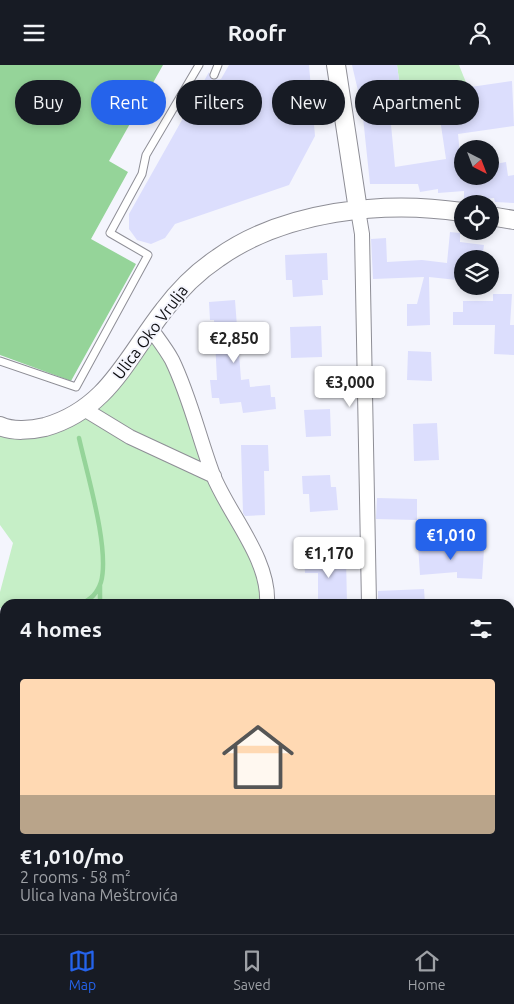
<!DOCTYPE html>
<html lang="en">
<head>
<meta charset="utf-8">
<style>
  body { margin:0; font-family:Ubuntu,sans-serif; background:#242831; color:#f1f3f6; height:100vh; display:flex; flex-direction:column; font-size:19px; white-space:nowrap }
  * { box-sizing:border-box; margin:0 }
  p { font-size:16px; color:#9ea1a6 }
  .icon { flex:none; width:28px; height:28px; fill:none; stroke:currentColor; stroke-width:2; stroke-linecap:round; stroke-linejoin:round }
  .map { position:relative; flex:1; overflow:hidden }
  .details { position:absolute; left:0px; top:534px; width:515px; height:336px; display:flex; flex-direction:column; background:#171b24; border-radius:15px 15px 0 0; box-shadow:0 2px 8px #0003 }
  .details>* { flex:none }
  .hud { position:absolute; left:15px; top:15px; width:485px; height:45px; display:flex; gap:10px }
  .needle { width:32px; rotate:138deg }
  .controls { position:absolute; left:454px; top:75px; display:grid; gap:10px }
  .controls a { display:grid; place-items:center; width:45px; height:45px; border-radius:50%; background:#171b24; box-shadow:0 2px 8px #0003; font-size:25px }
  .price { position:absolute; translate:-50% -42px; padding:0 11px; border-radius:5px; background:#fff; color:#222; font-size:16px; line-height:32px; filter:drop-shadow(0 1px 2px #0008) }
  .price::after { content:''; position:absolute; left:50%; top:30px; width:15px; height:11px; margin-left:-8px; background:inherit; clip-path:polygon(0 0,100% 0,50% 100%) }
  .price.current { background:#2563eb; color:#fff }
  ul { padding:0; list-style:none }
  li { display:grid; align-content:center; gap:10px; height:265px; padding:0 20px }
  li+li { border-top:1px solid #363941 }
  li span { display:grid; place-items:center; height:155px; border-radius:5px; color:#555 }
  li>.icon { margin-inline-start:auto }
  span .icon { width:90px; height:90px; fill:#fffc; stroke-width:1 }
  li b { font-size:21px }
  h2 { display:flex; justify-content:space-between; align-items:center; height:60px; padding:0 20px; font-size:21px }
  .tag { padding:0 18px; border-radius:22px; background:#171b24; box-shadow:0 2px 8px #0003; font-size:18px; line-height:45px }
  .tag.current { background:#2563eb; color:#fff }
  header { display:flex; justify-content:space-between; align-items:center; height:65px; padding:0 20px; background:#171b24; font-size:22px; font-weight:700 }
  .dock { display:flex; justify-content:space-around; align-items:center; height:70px; border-top:1px solid #363941; background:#171b24; font-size:14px; color:#9ea1a6 }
  .dock a { display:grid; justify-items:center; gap:2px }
  .dock .current { color:#2563eb }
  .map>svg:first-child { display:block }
  .green { fill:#c6efc7 }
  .water { fill:#95d499 }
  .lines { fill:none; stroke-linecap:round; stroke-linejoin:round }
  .stream { stroke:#95d499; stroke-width:4.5 }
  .building { fill:#dcdefd }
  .service-casing { stroke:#8e8e96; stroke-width:9 }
  .minor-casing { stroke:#8e8e96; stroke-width:16 }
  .tertiary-casing { stroke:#8e8e96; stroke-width:20 }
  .service { stroke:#fff; stroke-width:7 }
  .minor { stroke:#fff; stroke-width:14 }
  .tertiary { stroke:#fff; stroke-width:18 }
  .labels { text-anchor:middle; stroke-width:4; stroke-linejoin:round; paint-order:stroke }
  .street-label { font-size:16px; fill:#0d0d10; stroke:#f4f5fd }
</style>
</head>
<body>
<header><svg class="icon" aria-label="menu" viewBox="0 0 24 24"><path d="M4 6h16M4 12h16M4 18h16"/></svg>Roofr<svg class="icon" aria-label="person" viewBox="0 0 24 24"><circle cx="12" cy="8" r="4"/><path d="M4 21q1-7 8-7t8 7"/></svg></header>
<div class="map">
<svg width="514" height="869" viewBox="0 0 514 869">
  <rect width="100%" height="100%" fill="#f4f5fd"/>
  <path class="green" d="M397 0H459L471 30 418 47 389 36 387 17 399 15Z
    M151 264 254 486 267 539H5V544L0 543V527L13 478 0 460V361L5 363 84 344Z
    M5 682V865H450L451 869H0V687Z"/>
  <path class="water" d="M0 0H163L109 96 128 107 91 174 136 199 71 316 0 290Z"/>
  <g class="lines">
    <path class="stream" d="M79 373C87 409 110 484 101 517 97 529 91 534 81 539
      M100 539V520"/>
  </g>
  <path class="building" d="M229 0H309L315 71 289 120 175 159 165 173 151 179 137 175 129 164V149L209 7 212 15 221 14Z
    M352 0H397L399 15 387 17 395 102 446 94 436 27 512 16 514 61 458 69 462 111H490V100L506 97 508 111 514 110V138L495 137 494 133 485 134 482 130 464 134V126L438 128V124L420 127 418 119H370L362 43Z
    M450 167 460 168V177L484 180 482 194H459L457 215 429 212 430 260 407 261V239H417L424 212 373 214 371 174 386 173 387 197 422 195 447 198Z
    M327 188 328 215H322L323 230 293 232 292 215H286L285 190Z
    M493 229H512L510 260H514V290L494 289 495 260H453V247H463V236H493Z
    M235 235 241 315 249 314 250 322 270 320 271 332H275L276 344 243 348 241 337 220 339 219 333H212L210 315H217L214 255H210L209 237Z
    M321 261 322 292 291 293 290 262Z
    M408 286 431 287 432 316 407 315Z
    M330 344 331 371 306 372 304 345Z
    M437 358 439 395 414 396 413 359Z
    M241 380H268L269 406H264L265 450 245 451 243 448Z
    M330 410 331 422H336L338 445 310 447 309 429H303L302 411Z
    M377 433 417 434V455L376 454Z
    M444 478 445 483 484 485 482 514 457 513V507L420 510 418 480Z
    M346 492 347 539H318V508H305L304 493Z
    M424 524 425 539H378V526Z"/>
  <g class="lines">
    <g class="service-casing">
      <path id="service" d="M214 10 218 0
        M0 296 76 322 148 190 110 168 142 109 146 90 199 0
        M338 869 353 865"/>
    </g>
    <g class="minor-casing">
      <path id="minor" d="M358 145 362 169 369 539
        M151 264C158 274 166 284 172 295 190 332 199 373 213 410 229 450 270 494 267 539
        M84 344 130 372 214 411
        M510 587H514
        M0 687 5 682
        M510 811H514
        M450 865 451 869"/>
    </g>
    <g class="tertiary-casing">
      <path id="tertiary" d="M336 0 358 145
        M490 151 514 155
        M0 361C12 367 32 365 45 362 108 344 127 292 164 245 179 225 197 207 218 193 284 146 383 135 462 147"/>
    </g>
    <use href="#service" class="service"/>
    <use href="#minor" class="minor"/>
    <use href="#tertiary" class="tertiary"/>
  </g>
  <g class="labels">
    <g class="street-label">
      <text transform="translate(150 267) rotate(-53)" y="6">Ulica Oko Vrulja</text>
    </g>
  </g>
</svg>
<div class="controls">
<a><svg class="needle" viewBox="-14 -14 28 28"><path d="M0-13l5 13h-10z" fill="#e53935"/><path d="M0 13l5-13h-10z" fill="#9ea1a6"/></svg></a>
<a><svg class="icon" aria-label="locate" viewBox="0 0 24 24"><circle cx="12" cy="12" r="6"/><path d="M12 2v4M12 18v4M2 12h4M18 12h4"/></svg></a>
<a><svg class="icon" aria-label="layers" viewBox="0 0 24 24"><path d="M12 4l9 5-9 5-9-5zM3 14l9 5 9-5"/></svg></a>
</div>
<b class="price" style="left:234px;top:299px">€2,850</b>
<b class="price" style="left:350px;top:343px">€3,000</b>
<b class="price current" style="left:451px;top:496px">€1,010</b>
<b class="price" style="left:329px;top:514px">€1,170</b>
<div class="hud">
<a class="tag">Buy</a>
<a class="tag current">Rent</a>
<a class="tag">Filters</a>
<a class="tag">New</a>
<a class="tag">Apartment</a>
</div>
<section class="details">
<h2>4 homes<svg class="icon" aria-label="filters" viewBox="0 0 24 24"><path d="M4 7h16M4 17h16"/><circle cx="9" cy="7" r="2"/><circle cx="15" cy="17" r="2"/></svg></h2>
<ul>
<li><span style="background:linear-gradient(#ffd9b3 75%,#b9a48a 0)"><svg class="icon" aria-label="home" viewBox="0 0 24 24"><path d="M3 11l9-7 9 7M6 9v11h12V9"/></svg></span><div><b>€1,010/mo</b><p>2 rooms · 58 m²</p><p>Ulica Ivana Meštrovića</p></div></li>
</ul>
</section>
</div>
<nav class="dock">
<a class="current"><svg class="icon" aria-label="map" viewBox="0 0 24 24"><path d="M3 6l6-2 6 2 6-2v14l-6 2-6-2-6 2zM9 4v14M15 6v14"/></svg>Map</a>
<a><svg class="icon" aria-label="saved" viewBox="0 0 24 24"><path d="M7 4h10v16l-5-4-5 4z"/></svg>Saved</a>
<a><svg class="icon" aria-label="home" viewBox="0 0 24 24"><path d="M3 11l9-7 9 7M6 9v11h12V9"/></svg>Home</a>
</nav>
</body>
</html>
